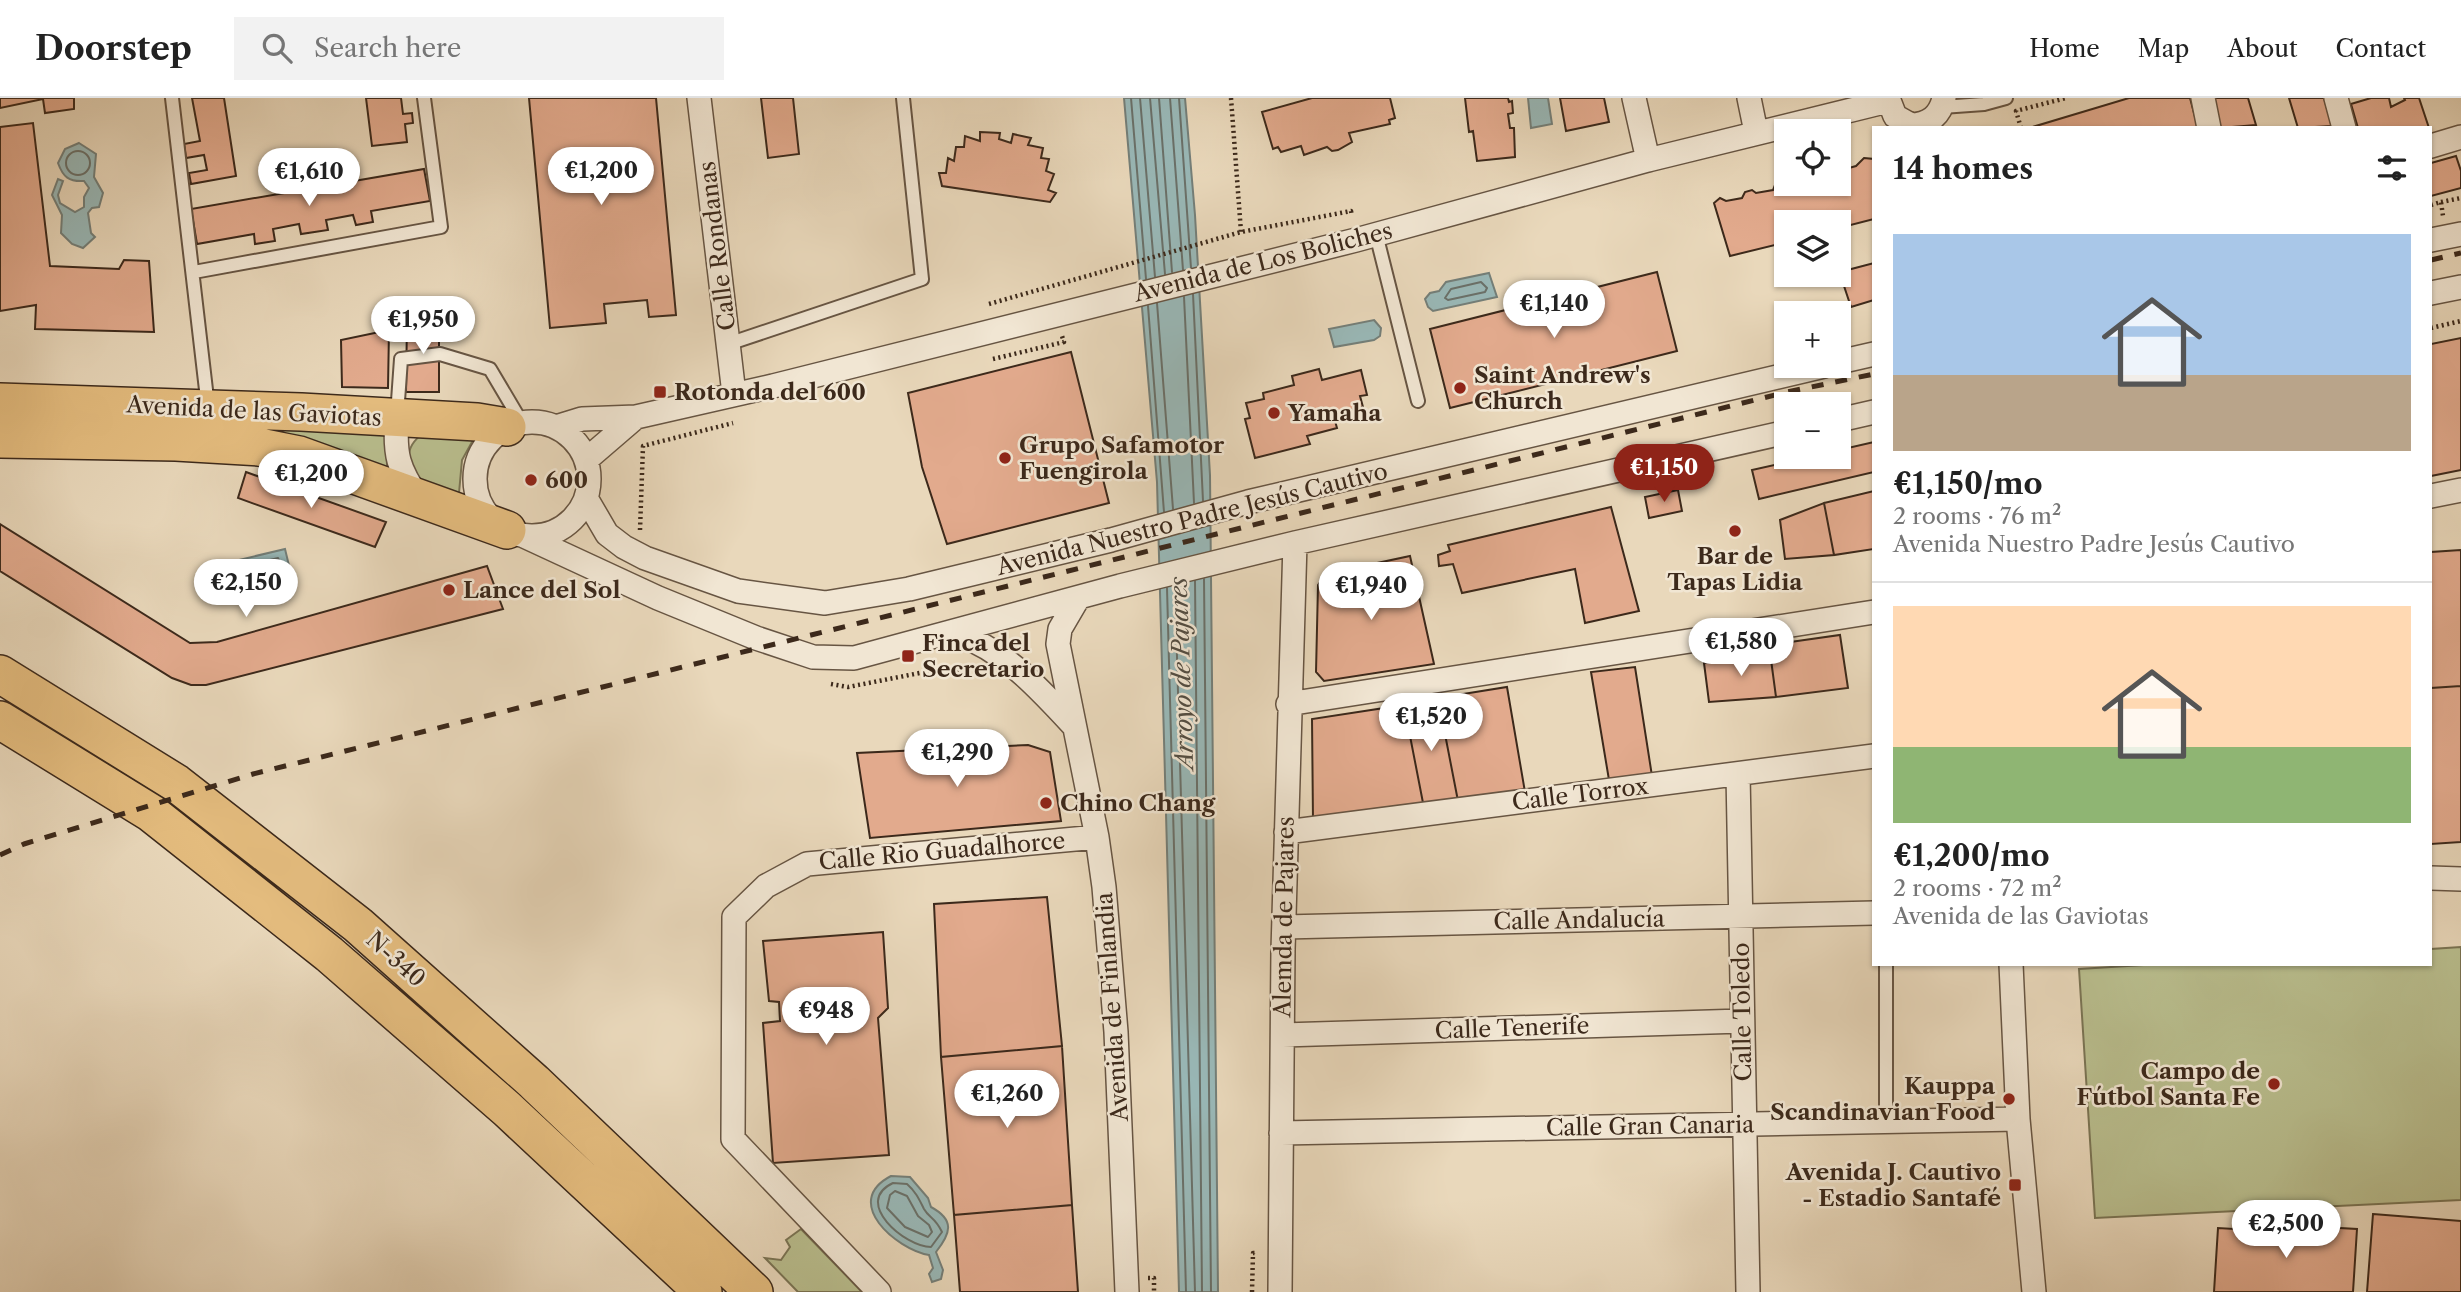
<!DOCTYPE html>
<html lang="en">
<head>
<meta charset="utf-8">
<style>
  body { margin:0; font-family:"Libre Caslon Text",serif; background:#f2f2f2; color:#222; height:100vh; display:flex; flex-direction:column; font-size:26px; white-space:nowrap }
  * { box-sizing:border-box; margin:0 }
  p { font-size:23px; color:#767676 }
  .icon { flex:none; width:38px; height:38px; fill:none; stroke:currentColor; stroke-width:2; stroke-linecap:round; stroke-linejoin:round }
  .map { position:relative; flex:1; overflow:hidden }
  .drawer { position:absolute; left:1872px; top:28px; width:560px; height:840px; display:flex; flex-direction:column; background:#fff; border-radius:0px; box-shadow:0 2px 5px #0004 }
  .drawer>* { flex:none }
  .fabs { position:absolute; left:1774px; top:21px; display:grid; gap:14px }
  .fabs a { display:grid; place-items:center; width:77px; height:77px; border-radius:0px; background:#fff; box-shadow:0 2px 5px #0004; font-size:35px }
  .price { position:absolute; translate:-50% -60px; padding:0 16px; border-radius:24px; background:#fff; color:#222; font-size:23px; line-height:46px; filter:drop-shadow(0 2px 4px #0008) }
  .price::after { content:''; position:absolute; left:50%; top:42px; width:21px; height:16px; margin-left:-10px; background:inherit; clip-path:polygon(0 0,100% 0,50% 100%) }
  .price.active { background:#8f2418; color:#fff }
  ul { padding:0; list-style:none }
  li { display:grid; align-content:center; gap:14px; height:371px; padding:0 21px }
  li+li { border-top:2px solid #e0e0e0 }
  li span { display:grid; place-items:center; height:217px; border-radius:0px; color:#555 }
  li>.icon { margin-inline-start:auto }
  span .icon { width:126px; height:126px; fill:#fffc; stroke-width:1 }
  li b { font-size:30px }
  h2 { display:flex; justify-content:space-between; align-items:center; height:84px; padding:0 21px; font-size:30px }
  header { display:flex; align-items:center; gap:42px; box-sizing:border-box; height:98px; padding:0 35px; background:#fff; border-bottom:2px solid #e0e0e0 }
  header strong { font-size:33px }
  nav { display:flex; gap:38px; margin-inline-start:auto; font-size:24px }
  .search { width:490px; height:63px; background:#f2f2f2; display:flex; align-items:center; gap:18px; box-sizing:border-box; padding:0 24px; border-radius:0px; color:#767676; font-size:26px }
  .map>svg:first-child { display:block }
  .green { fill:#b9be8e; stroke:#7a7454; stroke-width:2 }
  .water { fill:#99b8b7; stroke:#747f79; stroke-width:2 }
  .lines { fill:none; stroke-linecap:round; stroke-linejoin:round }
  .shore { stroke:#6a7069; stroke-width:2 }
  .building { fill:#e2aa8d; stroke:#3c291b; stroke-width:2 }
  .lane-casing { stroke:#675543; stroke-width:16 }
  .street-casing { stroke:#675543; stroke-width:26 }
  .primary-casing { stroke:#3c291b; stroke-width:40 }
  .path { stroke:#3c291b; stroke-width:4.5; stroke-dasharray:2 3.5; stroke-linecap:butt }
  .lane { stroke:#f1e6d3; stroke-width:12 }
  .street { stroke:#f1e6d3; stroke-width:23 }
  .primary { stroke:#e4bc7e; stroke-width:37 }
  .rail { stroke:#3c291b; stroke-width:5; stroke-dasharray:12 12; stroke-linecap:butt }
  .poi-dot { fill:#8f2418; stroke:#f1e6d3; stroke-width:2.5 }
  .labels { text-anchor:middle; stroke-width:5; stroke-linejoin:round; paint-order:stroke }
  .street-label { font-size:23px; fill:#3c291b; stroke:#f1e6d3 }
  .poi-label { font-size:23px; font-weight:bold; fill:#3c291b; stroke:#f1e6d3; text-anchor:start }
  .water-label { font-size:24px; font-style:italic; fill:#534d42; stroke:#f1e6d3 }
</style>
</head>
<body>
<header>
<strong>Doorstep</strong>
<div class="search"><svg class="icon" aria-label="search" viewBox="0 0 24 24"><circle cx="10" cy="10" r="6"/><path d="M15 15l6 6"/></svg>Search here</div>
<nav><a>Home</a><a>Map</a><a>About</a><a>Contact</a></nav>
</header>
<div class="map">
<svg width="2461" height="1194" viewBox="0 0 2461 1194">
  <rect width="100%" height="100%" fill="#e9d8bb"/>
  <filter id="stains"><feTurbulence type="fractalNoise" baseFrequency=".00286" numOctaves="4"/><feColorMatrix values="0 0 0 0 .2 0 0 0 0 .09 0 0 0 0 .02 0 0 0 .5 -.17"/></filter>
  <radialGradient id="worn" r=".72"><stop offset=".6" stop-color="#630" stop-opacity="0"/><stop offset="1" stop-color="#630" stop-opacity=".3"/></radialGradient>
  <path class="green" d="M0 322 308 329 386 335 387 367 393 383 0 330Z
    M424 335H477L462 362 459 395C448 392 436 390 426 385 402 373 404 348 424 335Z
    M2461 849V1102L2095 1120 2079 871 2160 866H2431V851Z
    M801 1131 862 1194H798L765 1160 781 1162 790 1149 786 1142Z"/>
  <path class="water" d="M1124 0H1185L1195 117 1210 377 1218 1194H1179L1157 384Z
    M1528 0H1548L1552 26 1531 30Z
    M79 45 96 56 94 79 103 95 99 109 92 110 88 115 91 135 95 139 83 150 72 146 61 135 62 117 52 97 58 81 63 83 58 97 60 105 75 114 84 109V99L89 90 84 83C69 84 63 79 58 65L65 51Z
    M1489 175 1497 199 1433 213 1428 209 1425 201 1430 195 1439 193 1446 184Z
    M1374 222 1381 230 1380 238 1374 242 1334 249 1329 231Z
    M285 451 292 480 231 495 222 466Z
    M891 1078 910 1079 928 1100 931 1109C955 1122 951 1135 936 1154L943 1172 941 1181 932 1184 929 1176 933 1170 929 1157C896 1151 841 1104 891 1078Z"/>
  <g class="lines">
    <path class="shore" d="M1131 0 1146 181
      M1140 0 1155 179
      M1150 0 1165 176
      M1159 0 1172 174
      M1170 0 1183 172
      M1179 0 1191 170
      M66 65a12 12 0 1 1 24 0a12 12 0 1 1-24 0Z
      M1481 184 1487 190 1485 194 1448 202 1445 200 1451 191Z
      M1193 196 1203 403
      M1184 199 1194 405
      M1157 205 1173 411
      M1148 208 1164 414
      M278 460 283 471 281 475 238 486 235 484 234 471Z
      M1204 481 1211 1194
      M1195 483 1202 1194
      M1175 488 1195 1194
      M1167 490 1186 1194
      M893 1085 907 1086C916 1094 919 1101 924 1111 929 1120 935 1119 942 1134L931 1149C905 1149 852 1104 893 1085Z
      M895 1093 907 1098 918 1118 929 1127 932 1134 928 1139 905 1129 887 1110 890 1097Z"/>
  </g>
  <path class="building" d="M0 0H74V11L45 15 43 1 0 10Z
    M192 0H224L236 78 191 86 189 75 207 72 204 57 186 60 184 46 200 43Z
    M366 0H401L403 16 412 15 413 25 405 26 407 44 372 48Z
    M529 0H656L676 217 649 219 647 202 604 206 606 225 550 230Z
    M761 0H793L799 56 768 60Z
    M1312 0H1390L1395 20 1389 22 1390 26 1349 35 1352 44 1338 52 1332 53 1327 49 1304 57 1301 48 1281 54 1278 49 1273 51 1262 14Z
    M1465 0H1508L1509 4 1512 3 1513 15 1508 16 1510 30H1514L1515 59 1477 63 1473 33 1469 34Z
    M1560 0H1604L1609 24 1566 33Z
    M2129 0H2190L2198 30H2029Z
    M2214 0H2248L2256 27 2220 30Z
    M2289 0H2324L2332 28 2298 30Z
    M2371 0H2389L2391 9 2405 2 2404 0H2419L2429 30H2358L2351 6Z
    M33 25 50 168 119 171 124 162 149 163 154 234 35 231 36 207 0 213V29Z
    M980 34 1000 35 999 41 1011 45 1013 36 1031 40 1028 47 1043 50 1041 60 1049 61 1046 73 1054 76 1048 92 1056 95 1050 104 942 88 939 75H946L948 60 954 63 956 49H964L965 38 980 43Z
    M2456 58 2461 73V90L2431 98V65Z
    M1864 60 1874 61V121L1839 130V124H1787V144L1730 158 1714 105 1720 100 1726 103 1742 100 1745 94 1752 92 1756 95 1773 92 1775 87 1782 83 1788 87 1839 86V69L1842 72 1856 68Z
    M424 71 430 103 371 113 373 124 356 127 353 117 326 122 328 132 301 136 299 126 273 131 275 143 255 146 254 136 197 146 191 111Z
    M1874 165V202L1851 209 1844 188 1837 186 1836 179 1840 174Z
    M1657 174 1677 253 1450 310 1430 231Z
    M407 221 439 223V294H406Z
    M389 232 388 290 342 289 341 242Z
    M2461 240V372L2431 378V246Z
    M1071 254 1109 405 947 446 922 369 908 295Z
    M1319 271 1322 282 1361 272 1367 297 1360 298 1363 309 1333 316 1337 330 1307 338 1310 346 1255 360 1245 321 1250 320 1246 305 1264 301 1263 295 1294 287 1292 278Z
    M1874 344V374L1759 401 1752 372 1811 359H1839V352Z
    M246 374 386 424 375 449 238 400Z
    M1678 392 1682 413 1649 420 1645 399Z
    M1874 393V451L1834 457 1824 405Z
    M1824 405 1834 457 1785 461 1780 422Z
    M1611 409 1639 513 1585 525 1575 471 1462 495 1453 466 1439 468 1438 457 1450 453 1448 447Z
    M0 426 190 545 217 544 487 468 503 511 206 587H191L172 580 0 473Z
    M2461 452V588L2431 590V454Z
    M1410 458 1434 566 1324 583 1316 574 1318 487 1326 476Z
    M1840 537 1848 590 1776 599 1769 547Z
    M1770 554 1776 599 1709 604 1704 565Z
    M1635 569 1652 678 1609 682 1591 574Z
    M2461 588V744L2431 746V590Z
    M1507 589 1525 694 1458 703 1438 600Z
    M1438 600 1458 703 1424 710 1404 607Z
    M1404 607 1424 710 1313 722 1312 621Z
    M1028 647 1050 654 1061 723 870 740 857 655Z
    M1047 799 1062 948 941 959 934 806Z
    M883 834 888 910 878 920 889 1057 773 1065 763 925 780 923 779 904 769 903 763 843Z
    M1062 948 1072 1107 954 1117 941 959Z
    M1072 1107 1078 1194H960L954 1117Z
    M2373 1116 2461 1123V1194H2367Z
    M2286 1127 2357 1131 2353 1194H2214L2218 1130 2286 1134Z"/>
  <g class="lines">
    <g class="lane-casing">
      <path id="lane" d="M172 0 208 309
        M1942 9 1984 6 2006 0
        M1376 136 1418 303
        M194 174 441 129 424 0
        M728 246 922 181 903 0
        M397 317 401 261 440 256 490 271 522 325
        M1886 866V1021"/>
    </g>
    <g class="street-casing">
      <path id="street" d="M699 0 734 296
        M1634 0 1648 62
        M1749 0 1756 34
        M1888 0 1895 18 1911 27C1929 26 1940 18 1944 0
        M2203 0 2209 30
        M2336 0 2344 30
        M2431 48 2461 39
        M2431 142 2461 136
        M2431 195 2461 189
        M1839 264 1874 256
        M397 320C394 356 398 371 419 401
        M1839 322 1874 314
        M475 381a57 57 0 1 1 114 0a57 57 0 1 1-114 0Z
        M556 329 582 321 636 319 773 288 1356 142 1648 62 1888 3
        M586 362 636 319
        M2431 398 2461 392
        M586 400 607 436 624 449 645 460 738 493 825 505 909 491 1111 442 1248 404 1824 268
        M522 437 658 500 756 540 813 559 854 560 1120 488 1295 445 1787 334
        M1077 502 1060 531 1058 546 1097 739 1104 789 1116 934 1127 1194
        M954 534C1005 553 1036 587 1072 626
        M1288 606 1874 514
        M1738 676 1748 1194
        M1286 734 1874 658
        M2431 780 2461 781
        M1284 829 1874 815
        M2011 866 2018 1021 2034 1194
        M1283 937 1742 923
        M1281 1035 2018 1021
        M879 1194 733 1041 734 819 766 788 807 766 1097 739
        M1280 1194 1283 852 1295 445"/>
    </g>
    <g class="primary-casing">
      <path id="primary" d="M0 304 301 314 477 324 507 329
        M0 341 176 344 259 349 299 357 507 432
        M0 576 176 685 358 827 534 984 754 1194
        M0 622 151 715 329 856 507 1011 703 1194"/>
    </g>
    <path class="path" d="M1231 0 1241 134
      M2021 30 2016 13 2066 0
      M2441 104 2461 100
      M2431 107 2441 104 2443 118
      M989 206 1241 134 1351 113 1352 118
      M2431 230 2461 223
      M993 261 1064 244 1062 238
      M640 432 643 348 733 325
      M935 572 972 571
      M831 586 848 589 935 572 931 561
      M1148 1180H1154V1194
      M1252 1194 1253 1155H1258"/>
    <use href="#lane" class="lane"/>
    <use href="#street" class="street"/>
    <use href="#primary" class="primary"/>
    <path class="rail" d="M2431 162 2461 155
      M0 757 24 746 253 676 1787 294 1874 276"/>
  </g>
  <g class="poi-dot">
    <circle cx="1460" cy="290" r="7"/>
    <rect x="653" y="287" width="14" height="14" rx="3.5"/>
    <circle cx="1274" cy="315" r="7"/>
    <circle cx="1005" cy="360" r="7"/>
    <circle cx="531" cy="382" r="7"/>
    <circle cx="1735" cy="433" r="7"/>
    <circle cx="449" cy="492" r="7"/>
    <rect x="901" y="551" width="14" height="14" rx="3.5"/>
    <circle cx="1046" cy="705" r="7"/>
    <circle cx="2274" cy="986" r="7"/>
    <circle cx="2009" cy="1001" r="7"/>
    <rect x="2008" y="1080" width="14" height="14" rx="3.5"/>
  </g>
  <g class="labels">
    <g class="street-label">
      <text transform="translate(717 148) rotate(-97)" y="8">Calle Rondanas</text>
      <text transform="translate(1263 164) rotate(-14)" y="8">Avenida de Los Boliches</text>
      <text transform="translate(254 313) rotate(3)" y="8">Avenida de las Gaviotas</text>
      <text transform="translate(1192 421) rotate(-14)" y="8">Avenida Nuestro Padre Jesús Cautivo</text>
      <text transform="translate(1580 696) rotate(-7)" y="8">Calle Torrox</text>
      <text transform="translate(942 753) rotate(-5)" y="8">Calle Rio Guadalhorce</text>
      <text transform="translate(1284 819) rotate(-89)" y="8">Alemda de Pajares</text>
      <text transform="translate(1579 822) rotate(-1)" y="8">Calle Andalucía</text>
      <text transform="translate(396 861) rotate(42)" y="8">N-340</text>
      <text transform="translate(1112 909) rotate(-94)" y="8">Avenida de Finlandia</text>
      <text transform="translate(1742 914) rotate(-91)" y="8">Calle Toledo</text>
      <text transform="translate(1512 930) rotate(-2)" y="8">Calle Tenerife</text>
      <text transform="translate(1650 1028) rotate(-1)" y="8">Calle Gran Canaria</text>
    </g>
    <g class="poi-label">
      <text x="1474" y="285">Saint Andrew's<tspan x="1474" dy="26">Church</tspan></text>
      <text x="674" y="302">Rotonda del 600</text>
      <text x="1288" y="323">Yamaha</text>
      <text x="1019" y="355">Grupo Safamotor<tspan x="1019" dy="26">Fuengirola</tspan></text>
      <text x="545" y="390">600</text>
      <text x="1735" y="466" text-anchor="middle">Bar de<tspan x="1735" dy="26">Tapas Lidia</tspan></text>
      <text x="463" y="500">Lance del Sol</text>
      <text x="922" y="553">Finca del<tspan x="922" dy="26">Secretario</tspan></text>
      <text x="1060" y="713">Chino Chang</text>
      <text x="2260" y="981" text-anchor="end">Campo de<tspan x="2260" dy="26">Fútbol Santa Fe</tspan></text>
      <text x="1995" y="996" text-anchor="end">Kauppa<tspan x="1995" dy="26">Scandinavian Food</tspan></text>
      <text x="2001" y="1082" text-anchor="end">Avenida J. Cautivo<tspan x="2001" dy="26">- Estadio Santafé</tspan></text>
    </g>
    <g class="water-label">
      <text transform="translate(1182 575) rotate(-92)" y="8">Arroyo de Pajares</text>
    </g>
  </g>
  <rect width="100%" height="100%" filter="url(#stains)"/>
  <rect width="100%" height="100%" fill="url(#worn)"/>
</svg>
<div class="fabs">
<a><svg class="icon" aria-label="locate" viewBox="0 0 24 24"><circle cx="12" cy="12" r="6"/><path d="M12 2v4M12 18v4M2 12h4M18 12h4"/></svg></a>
<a><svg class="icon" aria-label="layers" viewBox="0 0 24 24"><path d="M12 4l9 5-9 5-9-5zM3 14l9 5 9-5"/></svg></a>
<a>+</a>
<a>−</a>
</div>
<b class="price" style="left:601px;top:109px">€1,200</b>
<b class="price" style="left:309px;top:110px">€1,610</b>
<b class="price" style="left:1554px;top:242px">€1,140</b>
<b class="price" style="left:423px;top:258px">€1,950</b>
<b class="price active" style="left:1664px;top:406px">€1,150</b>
<b class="price" style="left:311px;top:412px">€1,200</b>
<b class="price" style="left:246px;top:521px">€2,150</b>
<b class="price" style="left:1371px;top:524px">€1,940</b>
<b class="price" style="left:1741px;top:580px">€1,580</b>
<b class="price" style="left:1431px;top:655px">€1,520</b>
<b class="price" style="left:957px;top:691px">€1,290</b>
<b class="price" style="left:826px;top:949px">€948</b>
<b class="price" style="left:1007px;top:1032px">€1,260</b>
<b class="price" style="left:2286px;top:1162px">€2,500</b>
<section class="drawer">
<h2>14 homes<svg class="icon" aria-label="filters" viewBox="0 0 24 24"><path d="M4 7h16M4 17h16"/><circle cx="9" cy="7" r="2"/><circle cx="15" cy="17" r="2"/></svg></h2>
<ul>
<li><span style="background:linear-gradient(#a9c7e8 65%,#b9a48a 0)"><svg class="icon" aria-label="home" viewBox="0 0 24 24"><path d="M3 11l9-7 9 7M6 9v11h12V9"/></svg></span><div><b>€1,150/mo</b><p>2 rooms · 76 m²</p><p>Avenida Nuestro Padre Jesús Cautivo</p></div></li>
<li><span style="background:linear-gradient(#ffd9b3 65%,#8fb573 0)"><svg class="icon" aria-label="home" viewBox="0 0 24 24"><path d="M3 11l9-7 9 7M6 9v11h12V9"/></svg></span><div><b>€1,200/mo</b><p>2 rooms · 72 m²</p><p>Avenida de las Gaviotas</p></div></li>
</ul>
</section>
</div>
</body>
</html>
